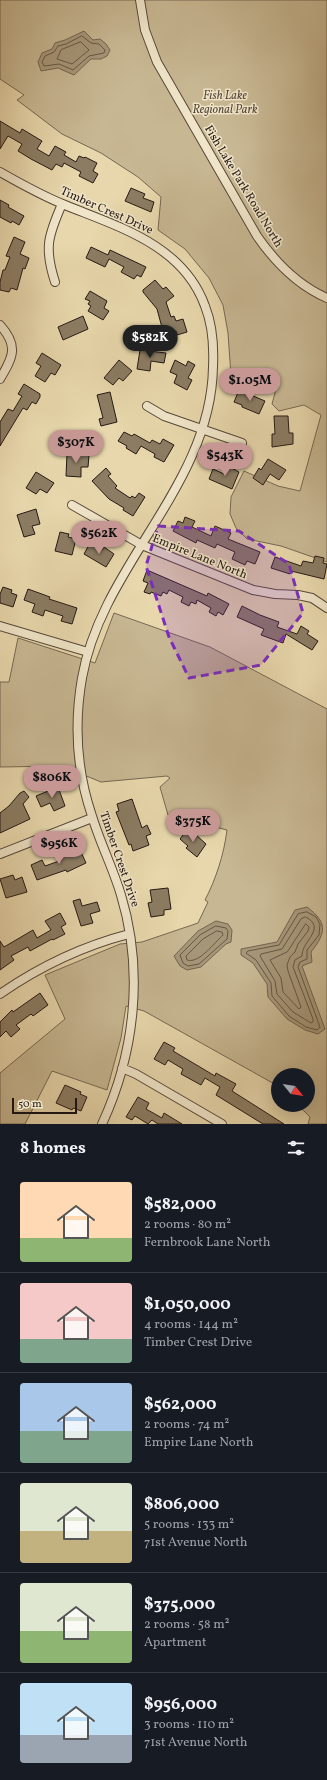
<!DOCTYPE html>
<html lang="en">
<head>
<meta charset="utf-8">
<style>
  body { margin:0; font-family:Vollkorn,serif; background:#20242c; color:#f1f3f6; height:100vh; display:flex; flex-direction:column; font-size:15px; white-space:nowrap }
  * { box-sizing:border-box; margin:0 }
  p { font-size:13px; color:#9ea1a6 }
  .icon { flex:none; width:22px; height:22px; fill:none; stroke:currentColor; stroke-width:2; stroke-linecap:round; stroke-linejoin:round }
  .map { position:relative; height:1124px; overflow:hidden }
  .drawer { display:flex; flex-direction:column; background:#171b24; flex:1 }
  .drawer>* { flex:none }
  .needle { width:26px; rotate:120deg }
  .fabs { position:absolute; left:271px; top:1068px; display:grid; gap:8px }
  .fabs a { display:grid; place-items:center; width:44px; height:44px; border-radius:50%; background:#171b24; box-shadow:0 4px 16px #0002; font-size:20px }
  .scale { position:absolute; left:12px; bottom:10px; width:65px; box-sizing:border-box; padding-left:4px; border:2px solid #261913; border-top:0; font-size:11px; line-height:14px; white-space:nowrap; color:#261913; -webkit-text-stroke:3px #f0e5c9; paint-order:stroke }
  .price { position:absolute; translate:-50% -34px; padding:0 9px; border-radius:14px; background:#c59692; color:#111; font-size:13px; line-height:26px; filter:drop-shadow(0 1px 2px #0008) }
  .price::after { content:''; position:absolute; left:50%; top:24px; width:12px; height:9px; margin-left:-6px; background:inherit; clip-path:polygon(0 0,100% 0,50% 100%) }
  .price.selected { background:#222; color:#fff }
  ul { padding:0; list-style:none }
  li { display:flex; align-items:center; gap:12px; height:100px; padding:0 20px }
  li+li { border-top:1px solid #363941 }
  li span { display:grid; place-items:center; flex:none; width:112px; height:80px; border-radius:4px; color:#555 }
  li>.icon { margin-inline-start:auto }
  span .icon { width:48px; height:48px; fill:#fffc; stroke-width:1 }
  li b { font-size:17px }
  h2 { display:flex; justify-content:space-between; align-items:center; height:48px; padding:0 20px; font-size:17px }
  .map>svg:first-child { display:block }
  .green { fill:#c7b792; stroke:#766852 }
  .water { fill:#a69678; stroke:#736450 }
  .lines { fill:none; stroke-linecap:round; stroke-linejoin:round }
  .shore { stroke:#665846; stroke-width:1 }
  .building { fill:#8b7c63; stroke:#261913 }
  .minor-casing { stroke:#564839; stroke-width:10 }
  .minor { stroke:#f0e5c9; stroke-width:8 }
  .marked { fill:#7b2cbf; fill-opacity:0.2; stroke:#7b2cbf; stroke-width:3; stroke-dasharray:8 5; stroke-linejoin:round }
  .labels { text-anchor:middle; stroke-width:3; stroke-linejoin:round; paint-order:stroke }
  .park-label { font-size:12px; font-style:italic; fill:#564839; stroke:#f0e5c9 }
  .street-label { font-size:12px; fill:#261913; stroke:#f0e5c9 }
</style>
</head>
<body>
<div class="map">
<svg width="327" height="1124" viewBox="0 0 327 1124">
  <rect width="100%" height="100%" fill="#e8d7ac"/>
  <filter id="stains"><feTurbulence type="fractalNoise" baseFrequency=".005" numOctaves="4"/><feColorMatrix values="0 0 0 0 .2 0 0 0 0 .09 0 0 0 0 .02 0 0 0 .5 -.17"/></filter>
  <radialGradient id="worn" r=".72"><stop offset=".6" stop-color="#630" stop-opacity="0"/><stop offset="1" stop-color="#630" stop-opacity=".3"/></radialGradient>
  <path class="green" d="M0 0H327V562L281 546 247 539 236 528 230 514 231 497 244 471 278 486 300 491 321 415 304 405 279 411 272 404 276 389 243 369 231 376 228 333 223 305 209 278 185 249 158 230 161 197 138 177 101 153 62 134 17 100 24 95 0 79Z
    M114 613 210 647 327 709V1124H308L310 1117 298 1105H308V1075H278V1086L144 1011 126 1006 121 1038 107 1090 52 1071 25 1124H0V1073L65 1019 45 975 120 944 142 942 198 923 208 902 205 900C216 879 224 854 227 830L168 815 160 787 170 778 167 776 101 782 62 766 0 767V682H9L18 638 95 663Z"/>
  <path class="water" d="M84 31 93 40 100 39 106 44 110 50 107 56 101 59H91L74 75 58 68 41 71 38 62 42 53 52 49 55 43 65 40Z
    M307 907C327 922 327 932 311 952L312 962 302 966 325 1029 318 1034 305 1030 287 1019 268 997 267 984 253 963 241 955V949L277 942 295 910Z
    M216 921 228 924 232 930 231 942 226 944 201 967 187 970 180 966 174 956 198 931Z"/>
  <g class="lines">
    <path class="shore" d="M82 36 91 43 99 44 105 50 104 53 89 56 73 70 59 64 44 66 42 62 45 56 54 52 58 46 66 44Z
      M81 42 89 50 72 64 57 59 61 50Z
      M307 912 316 917 320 924 319 935 307 950V959L300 962 298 967 320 1027 317 1030 306 1027 289 1016 272 996 271 983 256 960 246 953 248 951 279 945 298 914Z
      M306 917C327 929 302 940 302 956L295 960 293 967 313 1019V1022L311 1023 293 1012 277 994 275 981 260 956 261 954 282 949 301 919Z
      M306 924 309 927 308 931 298 944 295 952 290 957 287 965 288 971 301 1007 299 1009 283 992 281 978 270 960 287 952Z
      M216 926 226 928 228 931 227 939 199 964 188 966 183 963 180 955 200 935Z
      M217 931 222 932 223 935C214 943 199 964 187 960L186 956 203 939Z"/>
  </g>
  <path class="building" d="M0 121 20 133 22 129 42 141 37 149 49 156 55 146 66 152 64 155 76 162 79 156 84 158 85 157 97 163 93 171 98 174 93 183 79 176 81 172 64 163 62 167 56 164 52 170 31 159 18 151 22 144 8 136 0 149Z
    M131 188 145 194 143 198 154 202 151 212 125 201Z
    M0 200 9 205 8 207 24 216 19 225 12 221 11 223 0 217Z
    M14 237 25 242 20 254 29 258 25 269 23 268 17 290 11 288 9 292 0 290V282L3 270H5L10 257 6 256Z
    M91 247 108 255 110 250 146 267 141 277 137 275 134 279 121 272 124 267 109 259 105 267 86 258Z
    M155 280 163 289 166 287 174 296 166 302 171 317 174 316 176 321 183 319 187 332 177 335 176 331 164 335 157 309 143 292V290Z
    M90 291 107 301 104 308 109 311 103 320 88 311 91 306 88 304 90 301 85 299Z
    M83 316 88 329 63 340 58 327Z
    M140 350 166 353 164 363 151 361 150 371 137 369Z
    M42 353 61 365 55 375 51 373 45 382 35 376 41 366 36 363Z
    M119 360 132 371 123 381 119 378 113 385 104 378Z
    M175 360 186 366 188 361 195 365 188 378 192 380 187 390 174 383 177 375 170 372Z
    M24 384 40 394V397L36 404 32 402 27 410 23 408 0 446V422L8 409 13 411 22 396 18 394Z
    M239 390 265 401 259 414 242 407V405L234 402Z
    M110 392 117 422 101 426 99 419 103 418 97 395Z
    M274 416H288L289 433H293V444L272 447V434H275Z
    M124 432 132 436 134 434 150 443 152 440 160 444 163 439 174 445 164 462 154 457 155 454 141 446 136 454 126 448 127 446 118 441Z
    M67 454 89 455 88 467H81V477L66 476Z
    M268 459 286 470 279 480 270 474 263 485 253 478 259 468 261 470Z
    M228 466 239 472 232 489 209 479 213 469 224 474Z
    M106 468 111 474 108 476 117 486 115 488 130 498 132 496 135 498 139 493 145 497 133 516 123 510 124 508 109 499 92 481Z
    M36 472 54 483 47 493 40 489 36 494 26 488Z
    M36 509 40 524 32 526 35 534 24 537 17 515Z
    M185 517 195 521 192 527 211 536 215 526 231 533 228 539 260 552 255 564 247 561 245 565 232 559 235 552 217 544 215 548 197 540 196 543 173 531 178 521 183 523Z
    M60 532 69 534 68 537 76 539 72 555 55 551Z
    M90 543 102 550 104 547 114 554 106 567 84 554Z
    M315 556 324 558 323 563 327 564 324 579 291 571 290 574 271 568 275 557 301 566 303 561 313 563Z
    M147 570 207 596 208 593 229 604 223 615 218 612 216 616 209 612 211 608 197 600 196 604 191 602 189 606 181 602 183 597 169 590 167 594 163 592 161 596 151 592 150 594 144 592 148 583 143 581Z
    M3 587 12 590 11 593 17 595 13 607 0 603V594Z
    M28 589 50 597 49 599 77 608 72 624 61 621 63 616 45 610 43 616 32 612 35 604 24 600Z
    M242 606 260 615 279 622 277 627 297 634 301 626 309 631 307 634 318 641 312 650 286 634 283 643 261 635 264 629 237 617Z
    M58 787 65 806 54 811 50 803 41 807 36 796Z
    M24 791 29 797 23 804 30 819 0 833V813L9 806 20 793Z
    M132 799 142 828 147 825 151 834 146 836 149 845 133 851 131 844 129 845 116 812 119 811 117 804Z
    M186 831 191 835 194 833 206 844 197 857 186 848 188 846 180 839Z
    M70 850 72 854 80 850 86 863 67 872 66 870 37 880 31 865 42 860 45 866 62 860 59 855Z
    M13 875 15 880 22 877 27 892 6 898 0 879Z
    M168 888 171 909 164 910V915L151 917 148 903 152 902 150 890Z
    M80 899 82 906 97 902 100 911 90 914 93 923 81 926 73 901Z
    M60 913 66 924 61 927 65 934 53 940 52 939 30 951 28 947 11 956 14 960 0 970V941L4 947 33 930 37 938 51 930 45 921Z
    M40 993 48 1005 33 1016 31 1014 16 1025 20 1029 11 1037 6 1031 0 1037V1022L12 1010 13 1012Z
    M164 1042 175 1048 173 1051 215 1076 216 1073 236 1084 232 1091 284 1124H263L216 1095 220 1087 205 1078 201 1085 181 1074 183 1069 168 1060 165 1065 154 1059Z
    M65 1085 81 1092 80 1094 87 1097 81 1111 73 1108 72 1110 56 1103Z
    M138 1097 149 1103 146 1109 162 1118 164 1113 182 1124H158L152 1120 148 1124 135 1116 132 1120 126 1117Z"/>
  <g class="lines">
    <g class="minor-casing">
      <path id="minor" d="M140 0 145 30 157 62 257 236C275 262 297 285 327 298
        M0 172C21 184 43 196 65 205 119 227 183 245 205 306 213 326 214 346 213 367 211 486 102 564 82 678 74 724 77 772 92 816 100 843 113 868 121 895 144 971 135 1053 102 1124
        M55 282C44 248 48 236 62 204
        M0 325C19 346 13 357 0 379
        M147 406 164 416 242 443
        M72 505 142 545 253 590 275 594 298 595 312 598 327 608
        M0 626 88 652
        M0 854 92 818
        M0 994C39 967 83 946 129 934
        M122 1068 136 1074 222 1124"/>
    </g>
    <use href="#minor" class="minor"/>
  </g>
  <path class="marked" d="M158 526 239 531 289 564 303 613 261 665 189 678 169 637 146 566Z"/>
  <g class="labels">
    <g class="park-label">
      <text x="225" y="99">Fish Lake<tspan x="225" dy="14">Regional Park</tspan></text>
    </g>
    <g class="street-label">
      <text transform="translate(244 186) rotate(59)" y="4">Fish Lake Park Road North</text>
      <text transform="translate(107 210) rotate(24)" y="4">Timber Crest Drive</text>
      <text transform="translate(200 556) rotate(22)" y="4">Empire Lane North</text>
      <text transform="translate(120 859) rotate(71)" y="4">Timber Crest Drive</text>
    </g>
  </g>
  <rect width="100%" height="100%" filter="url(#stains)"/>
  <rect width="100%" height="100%" fill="url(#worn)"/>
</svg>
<div class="fabs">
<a><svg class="needle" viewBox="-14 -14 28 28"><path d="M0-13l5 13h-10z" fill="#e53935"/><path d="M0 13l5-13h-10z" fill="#9ea1a6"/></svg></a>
</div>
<div class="scale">50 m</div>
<b class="price selected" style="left:150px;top:359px">$582K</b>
<b class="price" style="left:250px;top:402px">$1.05M</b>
<b class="price" style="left:76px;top:464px">$307K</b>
<b class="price" style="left:225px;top:477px">$543K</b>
<b class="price" style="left:99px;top:555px">$562K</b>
<b class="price" style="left:52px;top:799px">$806K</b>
<b class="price" style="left:193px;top:843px">$375K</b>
<b class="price" style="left:59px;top:865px">$956K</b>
</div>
<section class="drawer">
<h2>8 homes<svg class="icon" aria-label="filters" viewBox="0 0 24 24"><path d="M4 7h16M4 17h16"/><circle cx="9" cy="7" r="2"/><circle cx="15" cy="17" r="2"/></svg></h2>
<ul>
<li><span style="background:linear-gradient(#ffd9b3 70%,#8fb573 0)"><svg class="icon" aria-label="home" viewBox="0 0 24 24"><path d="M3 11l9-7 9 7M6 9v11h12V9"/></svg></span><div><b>$582,000</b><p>2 rooms · 80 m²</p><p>Fernbrook Lane North</p></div></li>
<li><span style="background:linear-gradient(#f6c9c9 70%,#7fa58c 0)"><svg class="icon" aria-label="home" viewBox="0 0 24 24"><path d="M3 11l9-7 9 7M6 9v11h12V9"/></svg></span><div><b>$1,050,000</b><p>4 rooms · 144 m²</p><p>Timber Crest Drive</p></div></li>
<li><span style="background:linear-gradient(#a9c7e8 60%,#7fa58c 0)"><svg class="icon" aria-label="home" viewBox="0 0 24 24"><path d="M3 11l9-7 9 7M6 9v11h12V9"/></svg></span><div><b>$562,000</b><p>2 rooms · 74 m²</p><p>Empire Lane North</p></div></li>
<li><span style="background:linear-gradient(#dfe7d0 60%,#c2b280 0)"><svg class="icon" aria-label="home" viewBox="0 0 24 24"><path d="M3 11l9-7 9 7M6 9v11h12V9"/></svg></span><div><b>$806,000</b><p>5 rooms · 133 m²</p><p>71st Avenue North</p></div></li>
<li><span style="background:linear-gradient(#dfe7d0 60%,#8fb573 0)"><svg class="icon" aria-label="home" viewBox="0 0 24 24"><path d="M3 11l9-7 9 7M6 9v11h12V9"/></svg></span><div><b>$375,000</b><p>2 rooms · 58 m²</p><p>Apartment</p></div></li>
<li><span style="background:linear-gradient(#bfe0f5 65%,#9aa5b1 0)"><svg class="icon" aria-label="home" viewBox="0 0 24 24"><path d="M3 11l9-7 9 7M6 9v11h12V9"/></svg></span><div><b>$956,000</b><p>3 rooms · 110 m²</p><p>71st Avenue North</p></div></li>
</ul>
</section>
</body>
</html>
